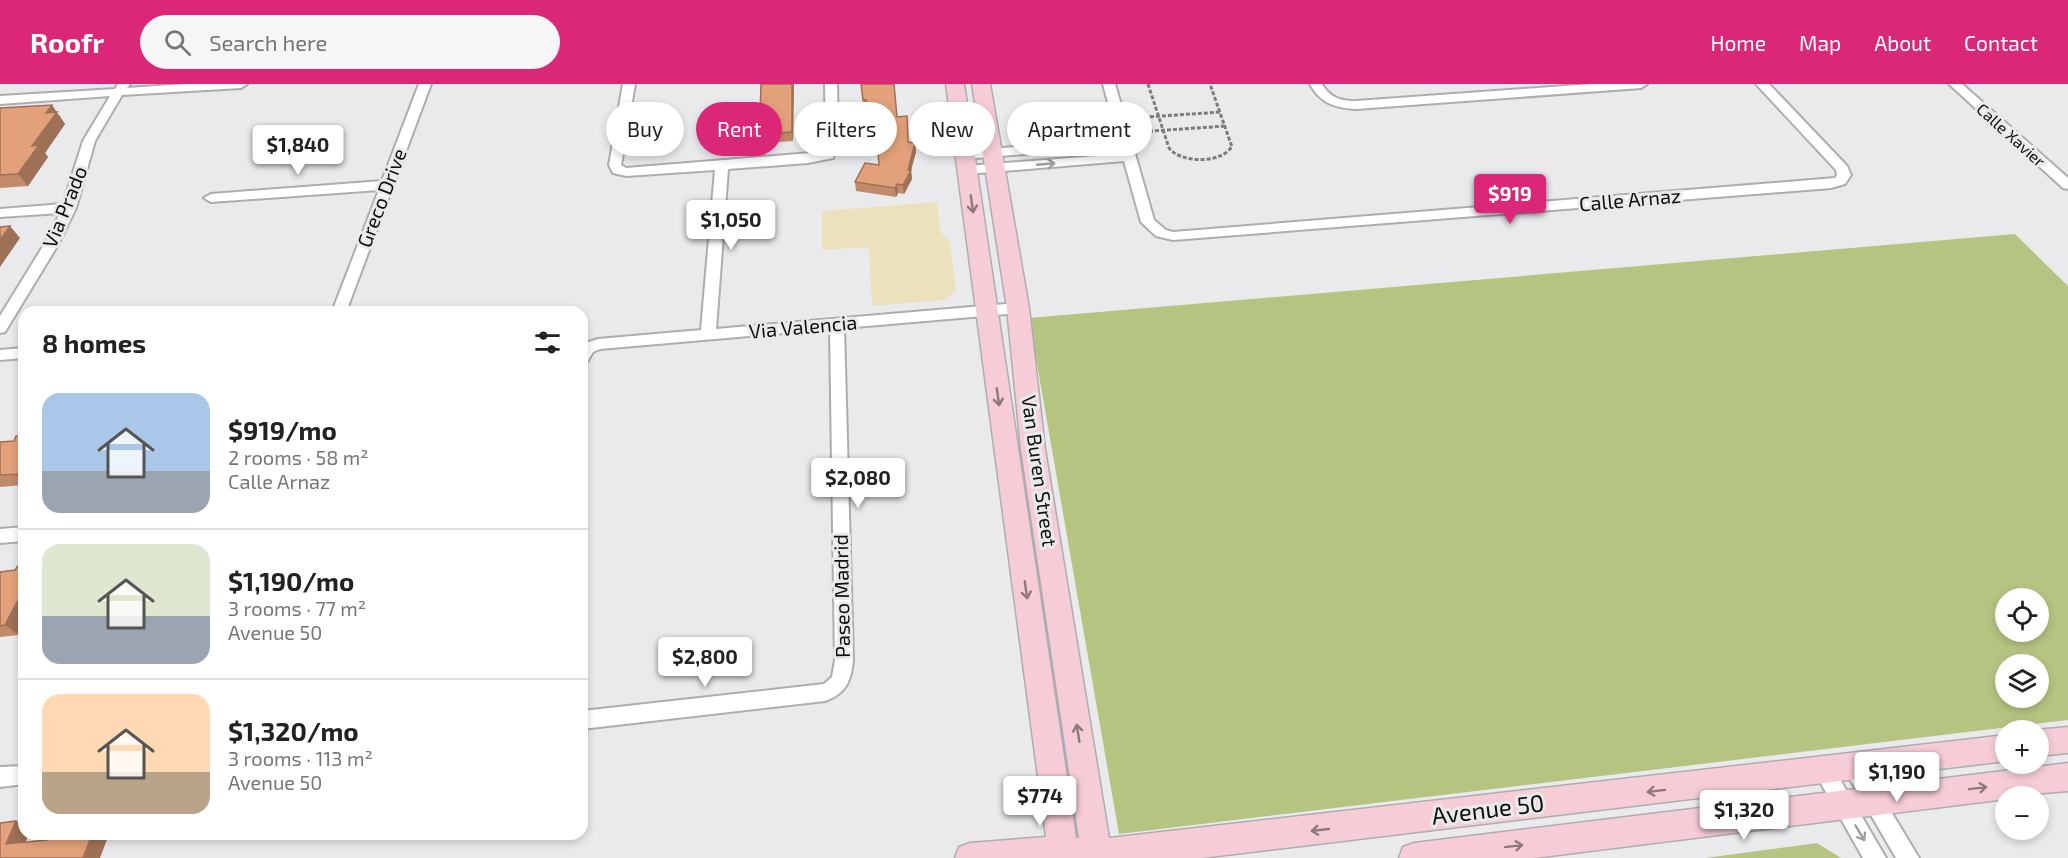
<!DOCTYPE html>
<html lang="en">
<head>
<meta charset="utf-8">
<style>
  body { margin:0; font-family:"Exo 2",sans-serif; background:#f6f6f6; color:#222; height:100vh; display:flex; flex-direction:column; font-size:22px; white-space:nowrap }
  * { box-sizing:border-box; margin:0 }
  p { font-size:20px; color:#767676 }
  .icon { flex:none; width:33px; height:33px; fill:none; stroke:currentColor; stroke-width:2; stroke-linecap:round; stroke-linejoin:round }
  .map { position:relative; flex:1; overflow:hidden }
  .drawer { position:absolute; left:18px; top:222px; width:570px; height:534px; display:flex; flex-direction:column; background:#fff; border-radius:18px; box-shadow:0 3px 9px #0003 }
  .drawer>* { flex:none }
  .hud { position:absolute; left:606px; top:18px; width:570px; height:54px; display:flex; gap:12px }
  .tools { position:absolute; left:1995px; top:504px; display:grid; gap:12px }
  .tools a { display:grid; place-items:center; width:54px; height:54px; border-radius:50%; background:#fff; box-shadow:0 3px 9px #0003; font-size:30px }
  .price { position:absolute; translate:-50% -51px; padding:0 14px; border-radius:6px; background:#fff; color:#222; font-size:20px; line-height:39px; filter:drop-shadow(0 2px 3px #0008) }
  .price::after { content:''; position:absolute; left:50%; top:36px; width:18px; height:14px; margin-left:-9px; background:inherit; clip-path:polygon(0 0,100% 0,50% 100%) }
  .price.selected { background:#db2777; color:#fff }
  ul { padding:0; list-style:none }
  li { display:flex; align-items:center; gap:18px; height:150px; padding:0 24px }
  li+li { border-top:2px solid #e0e0e0 }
  li span { display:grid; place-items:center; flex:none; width:168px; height:120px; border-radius:18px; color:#555 }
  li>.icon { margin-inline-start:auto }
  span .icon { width:72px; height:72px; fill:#fffc; stroke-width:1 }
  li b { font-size:26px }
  h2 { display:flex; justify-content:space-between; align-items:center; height:72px; padding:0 24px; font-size:26px }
  .chip { padding:0 21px; border-radius:27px; background:#fff; box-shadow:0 3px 9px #0003; font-size:21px; line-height:54px }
  .chip.selected { background:#db2777; color:#fff }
  header { display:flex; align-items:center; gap:36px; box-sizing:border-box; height:84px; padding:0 30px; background:#db2777; color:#fff }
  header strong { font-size:28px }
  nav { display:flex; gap:33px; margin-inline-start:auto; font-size:21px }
  .search { width:420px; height:54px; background:#f6f6f6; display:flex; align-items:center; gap:15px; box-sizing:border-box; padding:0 21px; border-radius:33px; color:#767676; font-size:22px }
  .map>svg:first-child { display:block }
  .green { fill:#b6c482; fill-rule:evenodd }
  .sand { fill:#ebe1bc }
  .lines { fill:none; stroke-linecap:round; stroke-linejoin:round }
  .street-casing { stroke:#adadb0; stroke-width:4 }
  .secondary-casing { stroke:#adadb0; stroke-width:3 }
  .path { stroke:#7c7c7d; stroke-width:3; stroke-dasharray:4 2; stroke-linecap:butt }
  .street { fill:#fff; fill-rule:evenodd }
  .secondary { fill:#f6ccd7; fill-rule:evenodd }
  .wall { fill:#c28a6a }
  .shaded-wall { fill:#9e7156 }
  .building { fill:#e2a17b; stroke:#9e7156; stroke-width:1.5 }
  .oneway { stroke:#9f9f9f }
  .oneway2 { stroke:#8e777d }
  .labels { text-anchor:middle; stroke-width:6; stroke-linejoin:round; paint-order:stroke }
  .far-street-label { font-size:16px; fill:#0f0f0f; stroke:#eaeaed }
  .street-label { font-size:20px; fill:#0f0f0f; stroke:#eaeaed }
  .near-street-label { font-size:24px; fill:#0f0f0f; stroke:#eaeaed }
</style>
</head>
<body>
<header>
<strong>Roofr</strong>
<div class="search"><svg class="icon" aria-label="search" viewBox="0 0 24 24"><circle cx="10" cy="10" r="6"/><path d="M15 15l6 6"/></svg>Search here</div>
<nav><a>Home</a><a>Map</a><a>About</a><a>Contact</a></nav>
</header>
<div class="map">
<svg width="2068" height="774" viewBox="0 0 2068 774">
  <rect width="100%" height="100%" fill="#eaeaed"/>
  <path class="green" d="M2015 150 2068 202V636L1119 750 1029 234ZM2006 514H2038V548H2006ZM2006 580H2038V614H2006Z
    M1817 759 1841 774H1705Z"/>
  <path class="sand" d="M937 118 940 147 950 159 956 206 945 216 872 222 869 163 822 166V127Z"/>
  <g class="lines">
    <g class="street-casing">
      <path id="street" d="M118 0H130L127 4 187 0H247L241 4 122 11 95 57 76 124 59 159 5 248 0 249V232L45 159 60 129 0 133V125L63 120 83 57 110 12 0 20V12L115 5Z
        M419 0H431L346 228H332L379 106 211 118 204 114 211 110 382 97Z
        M623 0H635L621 81 626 84 823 68 826 59 825 0H837L838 59 833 74 808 79 728 85 716 245 1018 219 1025 224 1018 229 844 244 853 576C851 597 846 610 825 617L582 645V627L824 600 832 593 835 576 830 245 600 265 593 268 587 278 582 279 583 260 598 255 701 246 715 86 626 92 613 89 609 81Z
        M1103 0H1115L1154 136 1166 146 1173 148 1835 94 1837 91 1836 86 1756 0H1769L1847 82 1851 91 1845 100 1831 104 1173 156 1156 152 1141 138 1124 77 967 90 961 86 967 82 1122 70 1120 62 965 75 959 71 965 67 1118 55Z
        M1310 0H1322C1330 14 1341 17 1356 17L1592 0H1647L1641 4 1356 25C1335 24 1320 19 1310 0Z
        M1949 0H1962L2068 94V105L2063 104Z
        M24 264V274L0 276V266Z
        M24 443V457L0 459V445Z
        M1853 674 1860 676 1919 774H1896L1843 683 1846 676Z
        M1824 678 1831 680 1886 774H1863L1814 687 1817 680Z
        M24 682V700L0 703V683Z"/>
    </g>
    <g class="secondary-casing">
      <path id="secondary" d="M946 0H964L1076 754H1079L1021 365 1007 224 972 0H990L1029 224 1045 365 1109 754 2006 651V677L1201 774H955L959 763 970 759 1046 753Z
        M2068 643V669L2038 672V646H2036Z
        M2068 679V707L2006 712V715L1534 774H1399L1403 763 1414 759Z"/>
    </g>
    <path class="path" d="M1148 0 1169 64C1179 77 1206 78 1220 72 1224 71 1229 66 1232 63L1210 0
      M1132 34 1221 28
      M1137 48 1226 42"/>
    <use href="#street" class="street"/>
    <use href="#secondary" class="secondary"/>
  </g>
  <path class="wall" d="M761 0H794L793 57 753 60 751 51 760 33Z
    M861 0 897 33 909 58 915 59 916 68 911 86 912 95 904 110 898 109 896 113 856 107 855 98 879 81 876 35H869L867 25H864Z
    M0 24 61 32 60 33 65 40 45 69 48 73 28 102 0 104Z
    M24 352V401L0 403V358L14 357Z
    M24 478V541L19 551 0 553V488L15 486Z"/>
  <path class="shaded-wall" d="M792 0H794L793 57 792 48Z
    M52 21 65 40 45 69 48 73 28 102 18 90 32 62 46 29Z
    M915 59 916 68 911 86 912 95 904 110 903 101Z
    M897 100 898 109 896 113 895 104Z
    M10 142 20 154 0 183V156Z
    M17 518 24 523V541L19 551 5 541Z
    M16 737 24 741V750H29L21 769 6 760Z
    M92 750H109L100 774H83Z"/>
  <path class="building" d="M761 0H792V48L751 51V33H760Z
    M861 0H894L897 33 907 32 908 58 915 59 908 86H911L903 101 897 100 895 104 855 98 865 79 879 81 875 26H868L866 16H863Z
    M52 21 46 29 57 28 32 62 39 61 18 90 0 91V24Z
    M10 142 0 156V143Z
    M16 352H24V390L0 391V358L14 357Z
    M24 478V517L17 518 5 541 0 542V488L15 486 20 479Z
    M16 737 6 760 47 756 51 750H92L83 774H0V739Z"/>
  <defs><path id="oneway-shaft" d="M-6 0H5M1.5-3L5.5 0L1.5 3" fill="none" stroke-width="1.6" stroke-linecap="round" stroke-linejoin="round" transform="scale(1.5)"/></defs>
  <g class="oneway">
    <use href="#oneway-shaft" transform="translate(1046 80) rotate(-5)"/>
    <use href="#oneway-shaft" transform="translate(1860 749) rotate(59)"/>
  </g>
  <g class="oneway2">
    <use href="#oneway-shaft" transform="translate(972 120) rotate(82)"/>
    <use href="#oneway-shaft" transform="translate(998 313) rotate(82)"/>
    <use href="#oneway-shaft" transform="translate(1026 506) rotate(82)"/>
    <use href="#oneway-shaft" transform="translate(1078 649) rotate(-99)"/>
    <use href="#oneway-shaft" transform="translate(1978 704) rotate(-7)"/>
    <use href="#oneway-shaft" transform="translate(1656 707) rotate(173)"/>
    <use href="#oneway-shaft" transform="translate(1320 746) rotate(174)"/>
    <use href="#oneway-shaft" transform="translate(1514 762) rotate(-7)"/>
  </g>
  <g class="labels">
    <g class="far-street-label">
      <text transform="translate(2011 51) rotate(42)" y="6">Calle Xavier</text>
    </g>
    <g class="street-label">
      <text transform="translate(382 114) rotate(-69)" y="7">Greco Drive</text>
      <text transform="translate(1630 116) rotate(-5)" y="7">Calle Arnaz</text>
      <text transform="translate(65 123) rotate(-68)" y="7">Via Prado</text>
      <text transform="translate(803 243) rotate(-5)" y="7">Via Valencia</text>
      <text transform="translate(1039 387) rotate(82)" y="7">Van Buren Street</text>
      <text transform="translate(842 512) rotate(-91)" y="7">Paseo Madrid</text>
    </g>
    <g class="near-street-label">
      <text transform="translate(1488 726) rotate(-7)" y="8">Avenue 50</text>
    </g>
  </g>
</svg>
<div class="tools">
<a><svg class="icon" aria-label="locate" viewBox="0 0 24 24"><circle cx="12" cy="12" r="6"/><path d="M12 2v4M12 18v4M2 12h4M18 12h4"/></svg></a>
<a><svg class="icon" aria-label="layers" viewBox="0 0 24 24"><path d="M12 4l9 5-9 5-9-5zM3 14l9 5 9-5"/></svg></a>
<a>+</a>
<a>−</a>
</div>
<b class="price" style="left:298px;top:92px">$1,840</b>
<b class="price selected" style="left:1510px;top:141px">$919</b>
<b class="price" style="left:731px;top:167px">$1,050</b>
<b class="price" style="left:858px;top:425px">$2,080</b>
<b class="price" style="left:705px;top:604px">$2,800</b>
<b class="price" style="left:1897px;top:719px">$1,190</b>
<b class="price" style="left:1040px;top:743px">$774</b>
<b class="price" style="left:1744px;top:757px">$1,320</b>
<div class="hud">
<a class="chip">Buy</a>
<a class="chip selected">Rent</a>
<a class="chip">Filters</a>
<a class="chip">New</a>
<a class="chip">Apartment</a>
</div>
<section class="drawer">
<h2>8 homes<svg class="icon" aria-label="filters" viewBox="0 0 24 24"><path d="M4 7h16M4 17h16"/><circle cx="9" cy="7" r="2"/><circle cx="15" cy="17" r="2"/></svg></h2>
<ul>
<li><span style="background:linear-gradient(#a9c7e8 65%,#9aa5b1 0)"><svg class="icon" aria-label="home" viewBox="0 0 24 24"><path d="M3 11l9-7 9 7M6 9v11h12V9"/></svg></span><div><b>$919/mo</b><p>2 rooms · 58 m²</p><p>Calle Arnaz</p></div></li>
<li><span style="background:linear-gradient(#dfe7d0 60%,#9aa5b1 0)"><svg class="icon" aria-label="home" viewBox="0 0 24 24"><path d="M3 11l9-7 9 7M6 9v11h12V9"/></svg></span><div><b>$1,190/mo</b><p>3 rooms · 77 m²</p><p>Avenue 50</p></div></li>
<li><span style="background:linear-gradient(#ffd9b3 65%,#b9a48a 0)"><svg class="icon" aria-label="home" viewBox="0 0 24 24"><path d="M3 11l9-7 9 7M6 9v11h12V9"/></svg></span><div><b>$1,320/mo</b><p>3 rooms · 113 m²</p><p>Avenue 50</p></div></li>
</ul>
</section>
</div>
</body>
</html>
